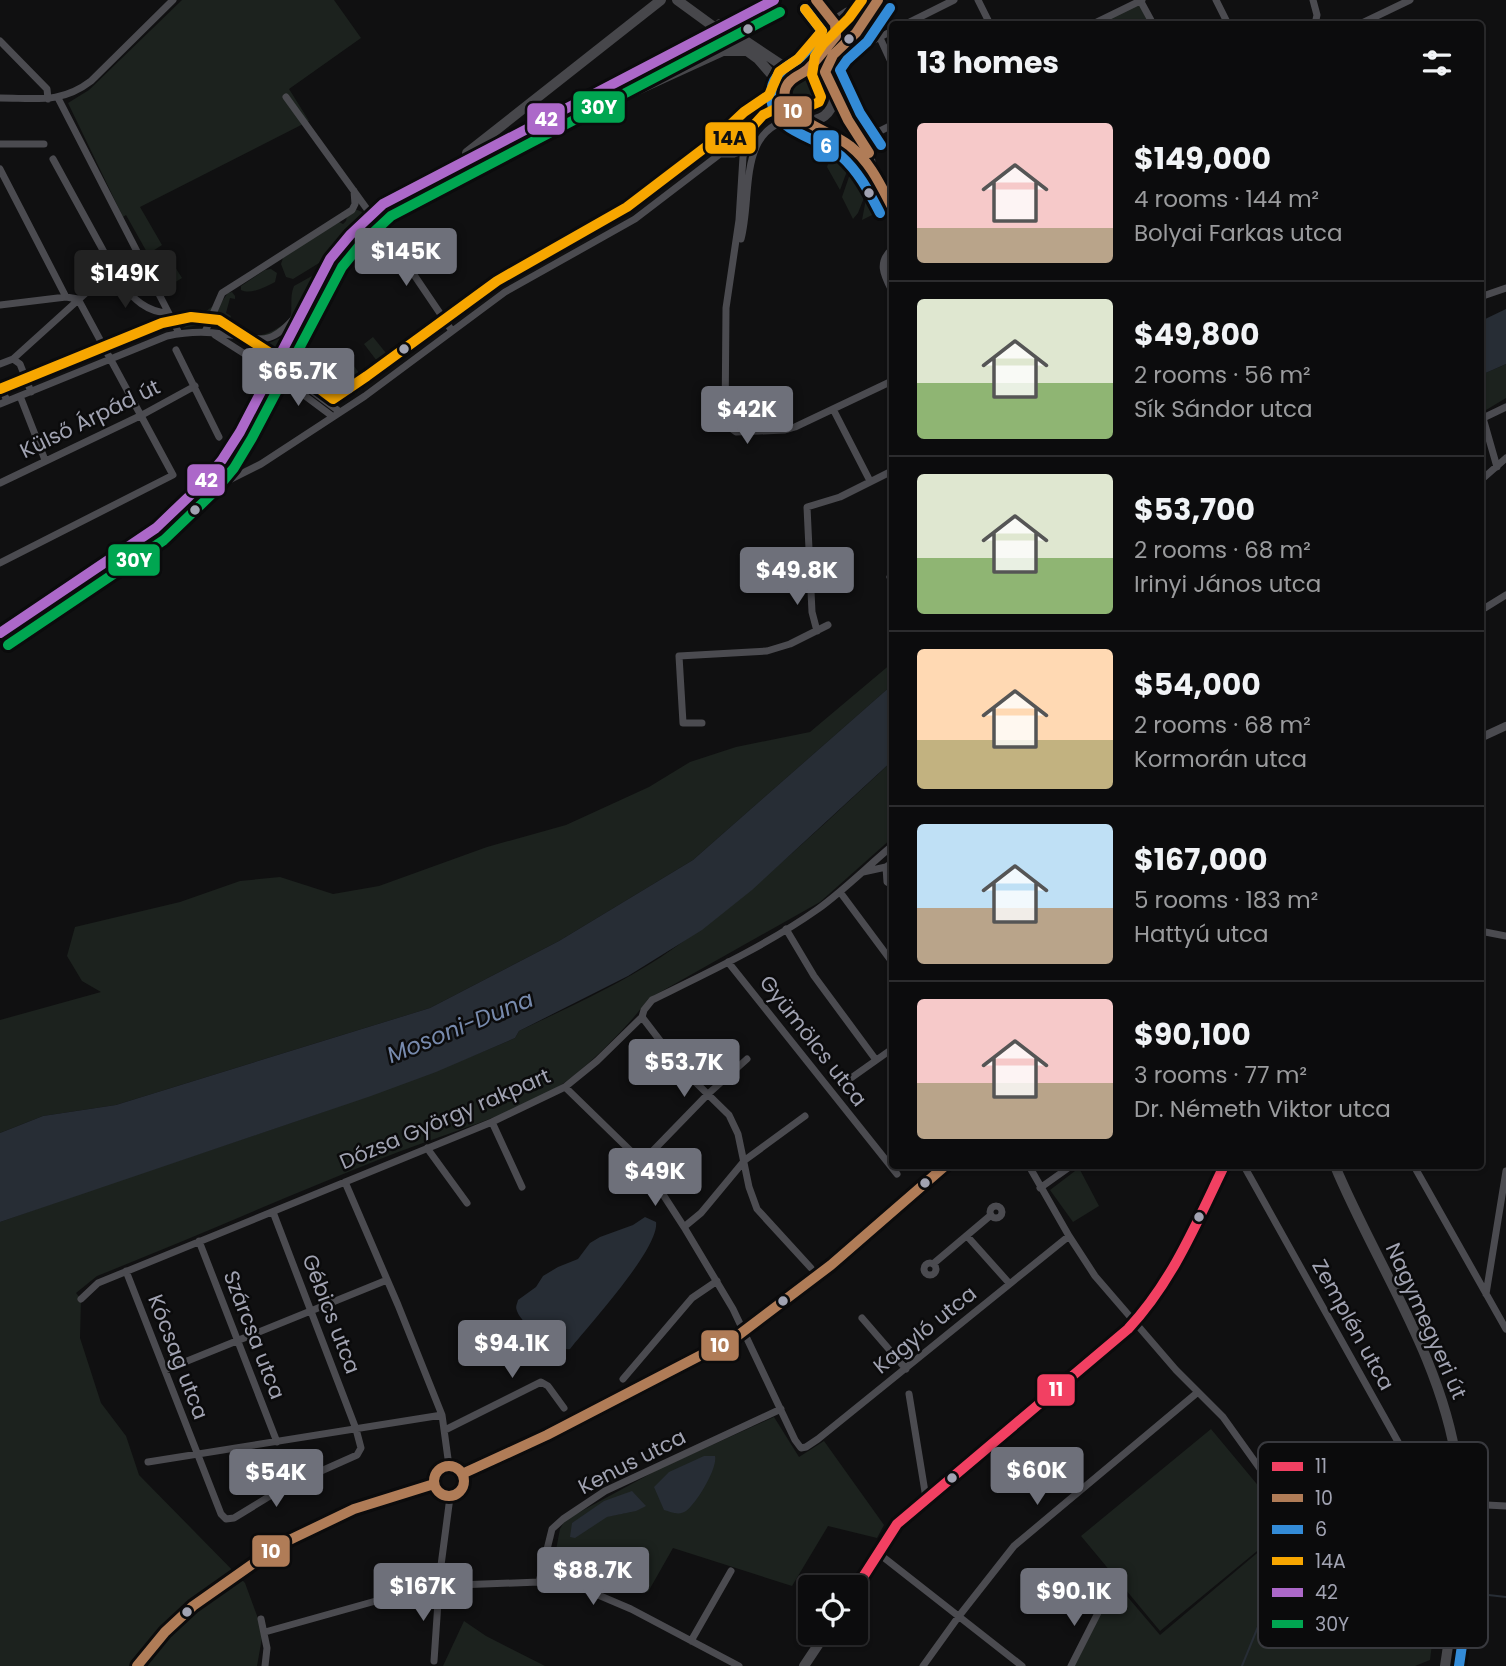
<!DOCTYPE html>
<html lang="en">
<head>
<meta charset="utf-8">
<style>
  body { margin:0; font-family:Poppins,sans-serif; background:#1a1a1b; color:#f1f3f6; height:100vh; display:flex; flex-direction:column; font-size:26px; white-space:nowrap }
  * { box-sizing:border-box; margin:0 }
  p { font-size:23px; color:#9a9b9d }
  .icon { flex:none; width:38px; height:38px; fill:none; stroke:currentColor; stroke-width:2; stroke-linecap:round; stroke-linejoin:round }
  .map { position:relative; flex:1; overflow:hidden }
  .side { position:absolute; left:889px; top:21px; width:595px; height:1148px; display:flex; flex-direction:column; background:#0c0c0d; border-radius:7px; box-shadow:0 2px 5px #0004,0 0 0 2px #2c2c2e }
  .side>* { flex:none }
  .fabs { position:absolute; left:798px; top:1575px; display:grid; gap:14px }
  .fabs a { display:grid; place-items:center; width:70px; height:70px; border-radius:7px; background:#0c0c0d; box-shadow:0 2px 5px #0004,0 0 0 2px #2c2c2e; font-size:35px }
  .price { position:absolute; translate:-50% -60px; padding:0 16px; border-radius:7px; background:#6e707a; color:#fff; font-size:23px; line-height:46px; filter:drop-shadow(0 2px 4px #0008) }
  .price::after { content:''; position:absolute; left:50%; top:42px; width:21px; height:16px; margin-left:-10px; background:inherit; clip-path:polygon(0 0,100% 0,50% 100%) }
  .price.selected { background:#222; color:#fff }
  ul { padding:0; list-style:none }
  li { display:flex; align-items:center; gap:21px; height:175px; padding:0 28px }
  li+li { border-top:2px solid #2c2c2e }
  li span { display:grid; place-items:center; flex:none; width:196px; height:140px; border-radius:7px; color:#555 }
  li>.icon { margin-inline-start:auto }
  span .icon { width:84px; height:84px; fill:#fffc; stroke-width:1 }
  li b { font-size:30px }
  h2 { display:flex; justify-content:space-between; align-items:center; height:84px; padding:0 28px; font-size:30px }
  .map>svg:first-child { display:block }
  .green { fill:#1c221e; fill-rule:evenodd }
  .water { fill:#272d35 }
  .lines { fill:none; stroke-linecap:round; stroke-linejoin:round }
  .stream { stroke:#272d35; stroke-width:2 }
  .minor { stroke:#4b4b50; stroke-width:7 }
  .tertiary { stroke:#4b4b50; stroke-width:8 }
  .secondary { stroke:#49494d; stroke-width:10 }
  .primary { stroke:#47474b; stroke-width:10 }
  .bus-1-casing { stroke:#0b0b0c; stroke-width:16 }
  .bus-2-casing { stroke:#0b0b0c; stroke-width:16 }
  .bus-3-casing { stroke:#0b0b0c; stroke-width:16 }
  .bus-4-casing { stroke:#0b0b0c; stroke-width:16 }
  .bus-5-casing { stroke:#0b0b0c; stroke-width:16 }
  .bus-6-casing { stroke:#0b0b0c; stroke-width:16 }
  .bus-1 { stroke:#f24062; stroke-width:10 }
  .bus-2 { stroke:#b07c57; stroke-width:10 }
  .bus-3 { stroke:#338bd7; stroke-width:10 }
  .bus-4 { stroke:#f7a600; stroke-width:10 }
  .bus-5 { stroke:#ac68c9; stroke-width:10 }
  .bus-6 { stroke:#00a651; stroke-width:10 }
  .bus-dot { fill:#a1a3b2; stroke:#0b0b0c; stroke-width:2.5 }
  .labels { text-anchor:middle; stroke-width:5; stroke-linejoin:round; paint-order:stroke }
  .street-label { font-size:21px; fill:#a1a3b2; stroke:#0b0b0c }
  .water-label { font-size:23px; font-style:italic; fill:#778aad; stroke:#0b0b0c }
  .key { fill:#0b0b0c; stroke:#38393e; stroke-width:2 }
  .key-label { font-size:19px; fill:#a1a3b2 }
  .line-badge { stroke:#0b0b0c; stroke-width:2.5 }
  .badge-label { font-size:19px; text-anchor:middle; font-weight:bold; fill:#fff }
  .pale-badge-label { font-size:19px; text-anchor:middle; font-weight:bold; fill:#111 }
</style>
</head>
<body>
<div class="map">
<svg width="1506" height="1666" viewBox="0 0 1506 1666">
  <rect width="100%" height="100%" fill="#101011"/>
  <path class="green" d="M182 0H334L361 38 289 89 309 121 140 207 162 245 148 254 126 215 123 217 68 103 89 90Z
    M1139 4 1149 24H1098Z
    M806 75 818 80 829 99C824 113 813 115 799 111L793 100 792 87Z
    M812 136 827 142 829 148 825 161H823Z
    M833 148H836L850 163 840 190 827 167Z
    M854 169 867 190 858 213 853 219 842 197 851 171Z
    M870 195 880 211 862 220 866 199Z
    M355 209 362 212 361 217 324 260 293 279 286 277 281 264 283 258 337 221 343 224 346 221 347 216Z
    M165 251 182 278 167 287 149 260Z
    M271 269 277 273 275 282C265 287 251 295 241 290V286L265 270Z
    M312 276 314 278C294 313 288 347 240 334 231 332 222 331 215 324 215 313 221 302 228 293L232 292 235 296V299L230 298 226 313 231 316 227 329C248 335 257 340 276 329 283 325 290 322 291 314 292 304 290 295 294 286Z
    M213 306 204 324 183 328Z
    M287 335 275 359 254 344 269 343Z
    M373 337 386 353 377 361 364 344Z
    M348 358 368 385 355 394 336 373Z
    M1506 364V398L1481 413V375Z
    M892 663V685L693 860 559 941 430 1008 116 1105 43 1116 0 1133V1020L101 992 82 981 67 956 75 927 180 902 240 881 280 877 333 894 379 886 487 847 566 825 649 787 690 762 736 747 810 732Z
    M892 761V838L820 902 648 999C632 1023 581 1074 556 1088 505 1118 439 1135 383 1158 287 1196 193 1238 97 1276L76 1293 81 1299 80 1338 101 1403 126 1436 139 1475 245 1583 263 1632 257 1666H0V1222C172 1160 347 1110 515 1038L519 1031C567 1008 617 986 661 957 745 900 818 830 892 761Z
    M1079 1168 1099 1206 1073 1222 1050 1190Z
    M774 1417 799 1457 824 1441 884 1525 877 1538 828 1526 792 1586 673 1548 648 1592 556 1550 560 1529 565 1520 661 1468ZM636 1511 607 1516 575 1537 572 1523Z
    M1211 1429 1290 1524 1160 1631 1081 1536Z
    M1375 1507 1449 1509 1430 1660 1415 1666H1074L1106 1602 1120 1588 1160 1635 1294 1522 1348 1523Z
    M464 1621 486 1636 545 1666H443Z"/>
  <path class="water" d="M1506 309V364L1481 375V321Z
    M892 685V761L752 890 702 930 628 976 519 1031 515 1038 436 1072 371 1096 0 1222V1133L43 1116 116 1105 430 1008 559 941 693 860Z
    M645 1217 656 1222C660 1248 588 1326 570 1349 557 1352 521 1324 517 1311 515 1306 517 1305 518 1300L536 1287 543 1276 558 1267 578 1259 590 1243 600 1237 633 1225Z
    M704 1456H715C718 1468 696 1504 686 1511 679 1516 671 1512 664 1510L654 1487 669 1472Z
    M632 1491 646 1506 636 1511 607 1517 575 1538 570 1537 572 1523 604 1501Z"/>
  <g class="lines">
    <path class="stream" d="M1462 1592 1506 1597
      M1242 1666 1282 1568 1440 1590"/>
    <path class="minor" d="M978 0 990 24
      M1140 0 1153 24
      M1216 0 1228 24
      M1313 0 1317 15 1315 24
      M835 24 838 17 847 11 858 12 880 38 892 64
      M906 24 954 0
      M1093 24 1142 0
      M1360 24 1410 0
      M0 41 47 89 48 99
      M841 57 892 31
      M286 97 372 216
      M0 98C36 98 61 104 91 81L173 0
      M58 98 179 333
      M755 125 749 135 743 157 739 220 726 308 725 424 736 432 785 430 795 427 892 381
      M876 133 892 125
      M0 144H44
      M720 154H734L745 150
      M53 159 121 283
      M0 169 66 297
      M383 229 452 331
      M741 239C753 194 736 125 798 118
      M892 249C877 263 884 275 892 291
      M886 273 888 265 892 258
      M1480 297 1506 288
      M0 305 66 297 78 299 173 475 0 563
      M205 332 222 293 352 210 355 204 354 191
      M215 335 273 372 332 416
      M241 338 340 412
      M176 350 219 437
      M13 359 87 292 121 283C133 299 147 312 168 313
      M0 364 13 359 20 364 31 392
      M0 384 7 401
      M20 396 45 460
      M0 404 167 336C186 332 203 331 223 334 261 338 268 349 297 315
      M833 409 870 481
      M1483 418 1497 467
      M1481 419 1506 407
      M1480 481 1506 458
      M0 483 142 415 195 386
      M213 488 261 464 365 396 505 292 635 219 720 154 785 98
      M890 577 892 575
      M777 579 810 578
      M1480 611 1506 595
      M817 631 812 612 807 507 840 497 892 471
      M702 723H683L679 656 767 651 790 644 828 625
      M886 867 887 882 892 885
      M863 872 886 867 892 863
      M840 892 892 962
      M786 929 814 976 876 1060
      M1480 931 1506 936
      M728 962 897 1174
      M642 1017 681 1068 729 1115 738 1134 749 1187 757 1209 811 1268
      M844 1083 892 1049
      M565 1087 642 1162 684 1227 733 1309 795 1440 801 1448 806 1447 818 1439 1069 1236
      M492 1122 522 1187
      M427 1148 467 1203
      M642 1162 708 1094 747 1059
      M1029 1166 1069 1236 1095 1276 1176 1370 1223 1417 1283 1501 1299 1511 1324 1514 1332 1511 1344 1501 1352 1498 1506 1506
      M1244 1166 1431 1501
      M1414 1166 1506 1329
      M345 1182 398 1305 442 1415 449 1466
      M1040 1188 1071 1166
      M990 1212a6 6 0 1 1 12 0a6 6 0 1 1-12 0Z
      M684 1227 701 1213 745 1160 805 1116
      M967 1236 1009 1283
      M199 1241 277 1442
      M924 1269a6 6 0 1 1 12 0a6 6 0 1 1-12 0Z
      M933 1264 991 1215
      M126 1271 221 1514 226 1519 234 1518 283 1488 357 1455 361 1448 356 1429 273 1212
      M1486 1294 1506 1171
      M81 1299 98 1283 492 1122 565 1087 597 1061 642 1017 644 1010 652 1000C709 972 767 945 818 909 844 890 867 867 892 846
      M862 1318 906 1369
      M165 1370 387 1280
      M623 1379 692 1298 717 1281
      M909 1394 926 1498
      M445 1430 541 1382 548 1386 564 1408
      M148 1462 442 1415
      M878 1553 1022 1666
      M446 1582 440 1573 450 1497
      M539 1582 552 1529 563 1519 605 1491 781 1409
      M261 1619 267 1648 265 1666
      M265 1632 415 1590 439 1587 446 1582 457 1585 539 1582 570 1583 631 1609 739 1666
      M691 1641 731 1571
      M434 1661 439 1587
      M923 1666 959 1616 1014 1546 1198 1392
      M1071 1666 1103 1603"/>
    <path class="tertiary" d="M1480 738 1506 726
      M434 1481a15 15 0 1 1 30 0a15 15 0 1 1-30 0Z
      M462 1474 547 1435 736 1337 831 1265 945 1166
      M137 1666 165 1632 193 1606 281 1544 354 1509 434 1484"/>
    <path class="secondary" d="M856 1588 897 1524 1128 1329C1173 1286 1197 1221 1224 1166
      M804 1666 826 1633"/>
    <path class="primary" d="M677 0 758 59 785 90
      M720 24 780 64 802 72
      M806 71 836 36 835 24 816 0
      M828 79C815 68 795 68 787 85 774 113 816 135 831 108 842 90 823 82 826 68 828 54 844 45 853 35 863 25 871 12 878 0
      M836 95 848 120 869 152 871 166 892 207
      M808 120C818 128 830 130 840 137 852 145 858 158 871 166
      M467 153 661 0
      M475 161 495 155 723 51H746
      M156 528 164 518 203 483 231 448 277 364 321 275 330 259 350 235 387 200 413 190 446 170 774 0
      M0 633 156 528C253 487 288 338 345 256 362 232 384 216 406 196
      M1335 1166C1376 1264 1442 1358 1457 1465 1466 1532 1455 1599 1445 1666"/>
    <g class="bus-1-casing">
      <path id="bus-1" d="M856 1588 897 1524 1128 1329C1172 1282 1196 1224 1224 1166"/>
    </g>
    <g class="bus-2-casing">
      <path id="bus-2" d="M816 0 835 24 836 36C827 47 818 59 808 69 800 76 788 78 785 90 779 119 833 131 850 146 870 162 880 184 892 207
        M869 153 848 120 825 72 833 55 856 33 878 0
        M434 1481a15 15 0 1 1 30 0a15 15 0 1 1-30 0Z
        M462 1474 547 1435 736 1337 831 1265 945 1166
        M137 1666 165 1632 193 1606 281 1544 354 1509 434 1484"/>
    </g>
    <g class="bus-3-casing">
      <path id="bus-3" d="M805 9 822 31C814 40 806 54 797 60 787 66 780 70 774 81 771 87 771 91 771 97 774 135 817 135 841 156 859 172 869 192 880 213
        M881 145 860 113 840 70 847 60 867 42 890 8
        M1459 1666 1473 1570 1474 1503"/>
    </g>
    <g class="bus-4-casing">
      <path id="bus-4" d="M718 140 744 136 763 115 779 107 812 105 819 102 821 97 812 75 815 56 823 44 849 18 862 0
        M0 389 162 323 191 317 219 320 281 360 333 399 367 376 497 281 627 207 711 143 744 112 769 95 779 72 798 59 822 31 805 9"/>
    </g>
    <g class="bus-5-casing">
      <path id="bus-5" d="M0 633 156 528 203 483 222 460 240 432 330 259 350 235 383 204 774 0"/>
    </g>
    <g class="bus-6-casing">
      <path id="bus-6" d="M8 645 164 540 214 492 234 468 252 438 342 267 360 245 391 216 780 12"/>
    </g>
    <use href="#bus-1" class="bus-1"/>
    <use href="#bus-2" class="bus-2"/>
    <use href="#bus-3" class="bus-3"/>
    <use href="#bus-4" class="bus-4"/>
    <use href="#bus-5" class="bus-5"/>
    <use href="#bus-6" class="bus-6"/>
  </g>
  <g class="bus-dot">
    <circle cx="748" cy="29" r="6"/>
    <circle cx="849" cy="39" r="6"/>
    <circle cx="869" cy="193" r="6"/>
    <circle cx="404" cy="349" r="6"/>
    <circle cx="195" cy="510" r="6"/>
    <circle cx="925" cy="1183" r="6"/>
    <circle cx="1199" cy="1217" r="6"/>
    <circle cx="783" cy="1301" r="6"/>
    <circle cx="952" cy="1478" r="6"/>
    <circle cx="187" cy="1612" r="6"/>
  </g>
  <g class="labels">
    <g class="street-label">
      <text transform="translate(90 419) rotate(-26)" y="7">Külső Árpád út</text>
      <text transform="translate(813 1041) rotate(52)" y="7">Gyümölcs utca</text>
      <text transform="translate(445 1119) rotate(-23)" y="7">Dózsa György rakpart</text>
      <text transform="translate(331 1314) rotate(69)" y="7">Gébics utca</text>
      <text transform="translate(1426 1321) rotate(66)" y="7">Nagymegyeri út</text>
      <text transform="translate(1353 1325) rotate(61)" y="7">Zemplén utca</text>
      <text transform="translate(925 1330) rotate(-39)" y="7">Kagyló utca</text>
      <text transform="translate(254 1335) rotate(69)" y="7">Szárcsa utca</text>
      <text transform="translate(178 1357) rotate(69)" y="7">Kócsag utca</text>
      <text transform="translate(632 1462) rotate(-27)" y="7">Kenus utca</text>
    </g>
    <g class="water-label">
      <text transform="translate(460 1027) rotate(-22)" y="8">Mosoni-Duna</text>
    </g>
  </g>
  <rect x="1258" y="1442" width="230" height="206" rx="10" class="key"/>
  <rect x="1272" y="1462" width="31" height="9" fill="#f24062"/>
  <rect x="1272" y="1494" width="31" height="8" fill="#b07c57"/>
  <rect x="1272" y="1525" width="31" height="9" fill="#338bd7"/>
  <rect x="1272" y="1557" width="31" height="8" fill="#f7a600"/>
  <rect x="1272" y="1588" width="31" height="9" fill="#ac68c9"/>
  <rect x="1272" y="1620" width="31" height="8" fill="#00a651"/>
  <g class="key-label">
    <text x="1315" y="1473">11</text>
    <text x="1315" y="1505">10</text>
    <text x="1315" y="1536">6</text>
    <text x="1315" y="1568">14A</text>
    <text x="1315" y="1599">42</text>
    <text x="1315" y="1631">30Y</text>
  </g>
  <g class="line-badge">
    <rect x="572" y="90" width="54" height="34" rx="7" fill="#00a651"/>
    <rect x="773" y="95" width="40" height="33" rx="7" fill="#b07c57"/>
    <rect x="526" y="102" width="40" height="34" rx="7" fill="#ac68c9"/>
    <rect x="704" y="121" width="53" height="34" rx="7" fill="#f7a600"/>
    <rect x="812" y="129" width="28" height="34" rx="7" fill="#338bd7"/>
    <rect x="186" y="463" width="40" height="34" rx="7" fill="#ac68c9"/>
    <rect x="107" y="543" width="54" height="34" rx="7" fill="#00a651"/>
    <rect x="700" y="1329" width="40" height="33" rx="7" fill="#b07c57"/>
    <rect x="1036" y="1373" width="40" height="34" rx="7" fill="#f24062"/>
    <rect x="251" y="1534" width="40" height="34" rx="7" fill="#b07c57"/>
  </g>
  <g class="badge-label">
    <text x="599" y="114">30Y</text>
    <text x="793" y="118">10</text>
    <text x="546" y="126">42</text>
    <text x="826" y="153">6</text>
    <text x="206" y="487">42</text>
    <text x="134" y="567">30Y</text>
    <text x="720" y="1352">10</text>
    <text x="1056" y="1396">11</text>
    <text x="271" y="1558">10</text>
  </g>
  <g class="pale-badge-label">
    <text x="730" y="145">14A</text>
  </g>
</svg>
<div class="fabs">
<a><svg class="icon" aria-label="locate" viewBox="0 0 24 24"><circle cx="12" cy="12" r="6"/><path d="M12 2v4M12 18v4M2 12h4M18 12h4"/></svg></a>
</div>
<b class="price" style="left:406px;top:288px">$145K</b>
<b class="price selected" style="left:125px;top:310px">$149K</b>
<b class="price" style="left:298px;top:408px">$65.7K</b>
<b class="price" style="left:747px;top:446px">$42K</b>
<b class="price" style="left:797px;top:607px">$49.8K</b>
<b class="price" style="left:684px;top:1099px">$53.7K</b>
<b class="price" style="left:655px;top:1208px">$49K</b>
<b class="price" style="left:512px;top:1380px">$94.1K</b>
<b class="price" style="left:1037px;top:1507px">$60K</b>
<b class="price" style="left:276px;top:1509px">$54K</b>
<b class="price" style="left:593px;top:1607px">$88.7K</b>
<b class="price" style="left:423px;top:1623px">$167K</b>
<b class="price" style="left:1074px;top:1628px">$90.1K</b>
<section class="side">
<h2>13 homes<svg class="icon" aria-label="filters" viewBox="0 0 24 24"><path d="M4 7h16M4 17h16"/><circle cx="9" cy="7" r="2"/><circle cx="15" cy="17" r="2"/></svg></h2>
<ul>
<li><span style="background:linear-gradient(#f6c9c9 75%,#b9a48a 0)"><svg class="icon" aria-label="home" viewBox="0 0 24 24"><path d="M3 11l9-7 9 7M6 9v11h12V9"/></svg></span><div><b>$149,000</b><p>4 rooms · 144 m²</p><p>Bolyai Farkas utca</p></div></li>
<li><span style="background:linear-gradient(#dfe7d0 60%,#8fb573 0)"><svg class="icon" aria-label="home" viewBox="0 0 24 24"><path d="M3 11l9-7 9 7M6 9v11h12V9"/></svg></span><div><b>$49,800</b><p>2 rooms · 56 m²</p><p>Sík Sándor utca</p></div></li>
<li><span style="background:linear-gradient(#dfe7d0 60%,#8fb573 0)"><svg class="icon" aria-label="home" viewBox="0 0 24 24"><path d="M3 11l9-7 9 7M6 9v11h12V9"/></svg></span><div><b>$53,700</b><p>2 rooms · 68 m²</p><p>Irinyi János utca</p></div></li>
<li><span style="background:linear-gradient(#ffd9b3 65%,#c2b280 0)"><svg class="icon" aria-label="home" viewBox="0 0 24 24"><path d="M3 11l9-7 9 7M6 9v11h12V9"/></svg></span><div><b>$54,000</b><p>2 rooms · 68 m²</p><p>Kormorán utca</p></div></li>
<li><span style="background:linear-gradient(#bfe0f5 60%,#b9a48a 0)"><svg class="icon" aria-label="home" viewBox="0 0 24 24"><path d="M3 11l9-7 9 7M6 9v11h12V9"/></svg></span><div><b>$167,000</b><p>5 rooms · 183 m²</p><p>Hattyú utca</p></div></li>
<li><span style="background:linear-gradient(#f6c9c9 60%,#b9a48a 0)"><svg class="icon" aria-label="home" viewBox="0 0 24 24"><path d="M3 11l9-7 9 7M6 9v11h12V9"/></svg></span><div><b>$90,100</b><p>3 rooms · 77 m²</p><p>Dr. Németh Viktor utca</p></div></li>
</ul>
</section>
</div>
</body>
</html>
